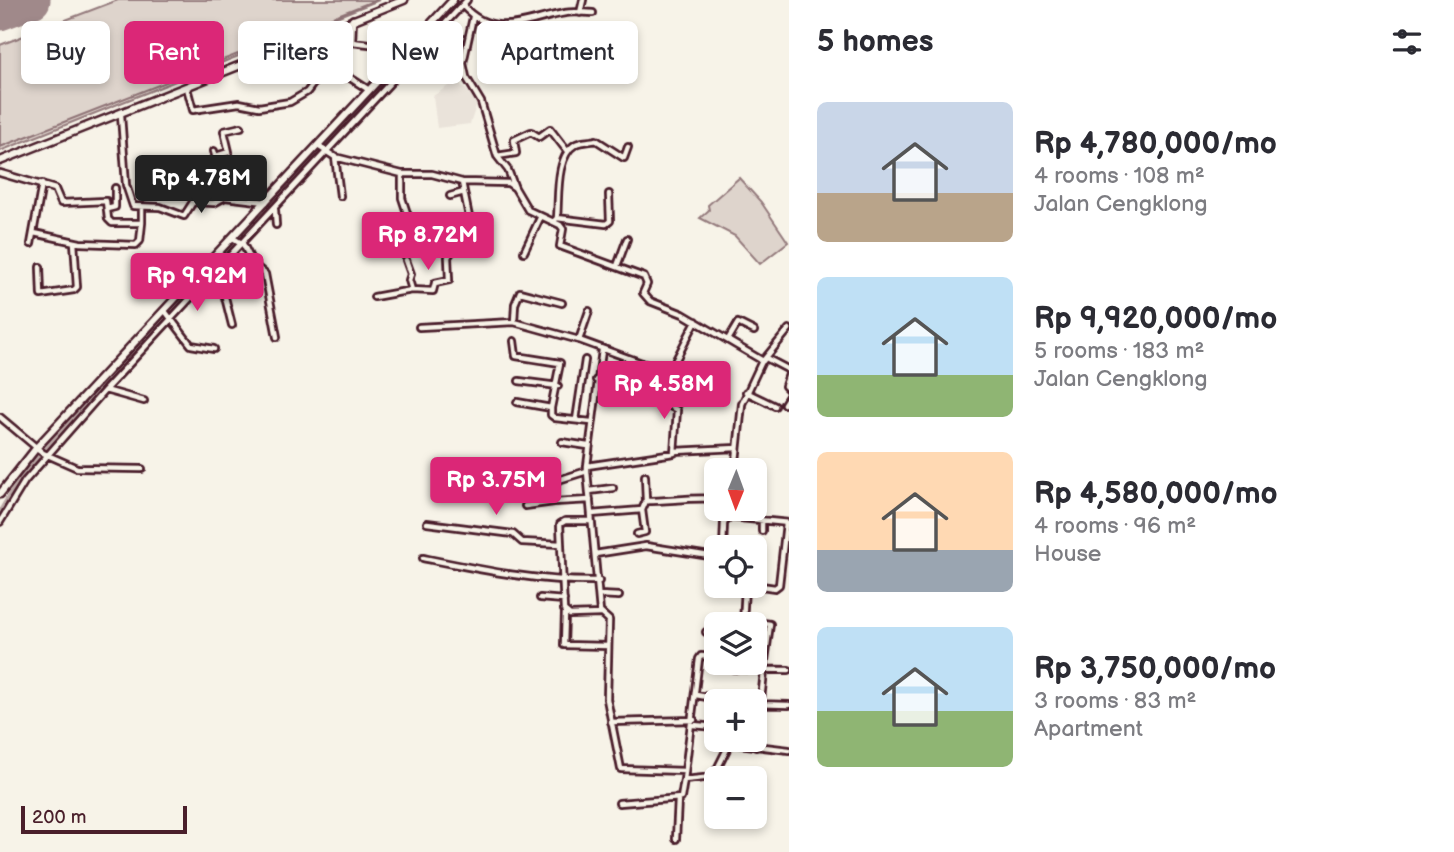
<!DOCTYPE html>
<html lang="en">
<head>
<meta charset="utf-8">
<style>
  body { margin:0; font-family:"Balsamiq Sans",sans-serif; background:#f7f7f7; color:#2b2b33; height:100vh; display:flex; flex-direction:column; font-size:26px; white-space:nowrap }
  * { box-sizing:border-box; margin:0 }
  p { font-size:23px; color:#7c7c81 }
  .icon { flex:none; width:38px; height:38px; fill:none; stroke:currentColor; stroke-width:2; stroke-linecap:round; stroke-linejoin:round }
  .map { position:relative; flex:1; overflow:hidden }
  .drawer { display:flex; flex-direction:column; background:#fff; width:665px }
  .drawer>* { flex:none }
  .hud { position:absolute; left:21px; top:21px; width:662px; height:63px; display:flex; gap:14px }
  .needle { width:46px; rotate:181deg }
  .fabs { position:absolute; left:704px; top:458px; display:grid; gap:14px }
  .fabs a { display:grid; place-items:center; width:63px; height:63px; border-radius:10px; background:#fff; box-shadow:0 4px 10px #0003; font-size:35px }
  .scale { position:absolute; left:21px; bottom:18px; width:166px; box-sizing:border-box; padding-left:7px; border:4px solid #4a1f2b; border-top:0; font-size:19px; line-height:24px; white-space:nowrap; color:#4a1f2b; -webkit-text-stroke:5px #f7f3e8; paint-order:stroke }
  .price { position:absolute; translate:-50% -60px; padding:0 16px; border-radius:7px; background:#db2777; color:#fff; font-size:23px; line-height:46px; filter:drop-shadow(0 2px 4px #0008) }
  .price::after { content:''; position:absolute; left:50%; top:42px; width:21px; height:16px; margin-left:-10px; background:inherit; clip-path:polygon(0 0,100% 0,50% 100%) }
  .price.on { background:#222; color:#fff }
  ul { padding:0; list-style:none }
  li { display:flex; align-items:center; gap:21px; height:175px; padding:0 28px }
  li span { display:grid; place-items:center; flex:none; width:196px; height:140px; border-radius:10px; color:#555 }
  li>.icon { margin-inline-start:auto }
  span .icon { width:84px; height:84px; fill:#fffc; stroke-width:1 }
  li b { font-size:30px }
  h2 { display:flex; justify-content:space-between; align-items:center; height:84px; padding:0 28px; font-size:30px }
  .pill { padding:0 24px; border-radius:10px; background:#fff; box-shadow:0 4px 10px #0003; font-size:24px; line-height:63px }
  .pill.on { background:#db2777; color:#fff }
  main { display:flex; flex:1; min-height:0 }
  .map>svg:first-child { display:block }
  .built { fill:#eae3da }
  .green { fill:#ded4cc; stroke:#947a7c; stroke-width:2 }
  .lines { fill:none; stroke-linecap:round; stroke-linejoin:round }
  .stream { stroke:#8e7275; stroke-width:2 }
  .canal { stroke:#bcaaa7; stroke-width:6 }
  .runway { stroke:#a0898a; stroke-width:37 }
  .street-casing { stroke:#4a1f2b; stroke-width:10 }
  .secondary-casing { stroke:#4a1f2b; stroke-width:11 }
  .street { stroke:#f7f3e8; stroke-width:4.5 }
  .secondary { stroke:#f7f3e8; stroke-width:6 }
</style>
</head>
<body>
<main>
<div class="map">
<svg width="789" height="852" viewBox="0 0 789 852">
  <rect width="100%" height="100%" fill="#f7f3e8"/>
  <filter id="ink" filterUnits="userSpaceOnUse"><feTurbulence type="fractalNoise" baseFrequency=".0143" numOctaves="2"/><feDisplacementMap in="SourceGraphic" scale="14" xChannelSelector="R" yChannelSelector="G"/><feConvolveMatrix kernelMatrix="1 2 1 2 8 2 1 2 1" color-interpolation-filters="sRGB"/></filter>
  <g filter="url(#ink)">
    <path class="built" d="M456 81 478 100 470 124 437 128 433 96Z"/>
    <path class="green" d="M118 0H379L0 151V45Z
      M739 178 761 202 788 242 760 264 735 236 700 218 709 210 708 205Z"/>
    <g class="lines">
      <path class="stream" d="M0 147 376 0"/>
      <path class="canal" d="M0 513 27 467 463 0"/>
      <path class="runway" d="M0 12 32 0"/>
      <g class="street-casing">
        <path id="street" d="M463 6C495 41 528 19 565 13 574 11 584 13 593 13
          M580 13 583 0
          M473 17 463 63 466 77 481 102 497 156 508 170 515 188
          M353 19 352 42 386 46 398 60
          M187 88 193 110 239 103 259 107 290 102 307 92 322 72H341L369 90
          M121 115 126 185 133 206 160 207 184 216 193 202 214 203 225 197 266 202
          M318 146 335 157 402 174H432L462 182 508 183 515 188 528 210 560 225 563 229 560 246 644 277 647 284 643 293 650 301 683 314 763 361 789 329
          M214 151 225 197
          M216 156 229 152 224 131 241 127
          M497 156 516 153 514 140 531 132 539 137 550 129 567 151
          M335 157 340 196
          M0 173 55 189 61 203 106 201 108 219 112 223H142L140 241 136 245 80 243 34 233
          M402 174V198L412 228
          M450 196 464 192
          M107 209 115 207V188
          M275 210 276 225
          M557 218 606 224 610 221 609 194
          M554 221 557 218C559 197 555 156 576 144 581 141 590 142 596 140L624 158 628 147
          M142 223V207
          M233 238 243 244 253 264 265 274 277 337
          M31 244 42 184
          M524 252 540 218
          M406 260 411 274 409 280 412 290
          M209 262 219 273 232 325
          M617 266 627 239
          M40 267 41 295 74 290 77 287 74 242
          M374 297 412 290 433 291 435 283 449 280 448 257 466 230 469 217 462 182
          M165 311 191 345 214 349
          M514 322 515 304 520 292 562 303
          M419 327 514 322 579 340 669 373
          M729 338 738 323 754 331
          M579 340 589 311
          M514 341 516 356 560 363 551 408
          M768 359 789 370
          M789 374 785 386 789 390
          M596 380 633 390
          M519 381 558 386
          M105 390 144 401
          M746 392 775 406
          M517 402 551 408V415L555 418 591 422
          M784 404 789 396
          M0 417 43 453 77 468 142 469
          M576 420 585 360
          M562 442 588 446
          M675 451 737 448
          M587 466 602 350
          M587 471 600 612 609 620 607 699 621 769 685 771
          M735 471 742 404 762 361
          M645 476 646 501
          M550 482 554 502 590 500
          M513 490 533 488 587 471V466L674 453 677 410 661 401 669 373 696 321
          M589 491 613 488
          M525 506 554 502
          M591 514 642 510 646 501C671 501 691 497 716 499
          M591 521H565L560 524 564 610 570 615 601 614
          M0 522 25 481 105 390 467 0
          M427 523 513 534 522 542 561 544
          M762 531V520
          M637 534 645 532 642 510
          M723 548 724 523 730 517 789 523
          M595 554 646 546 716 557
          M423 558C482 570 539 582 599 581
          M754 585 775 588 779 585 786 523
          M600 595 619 596
          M540 598 564 600
          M565 613 564 645 608 646
          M744 620 770 624 765 660
          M743 625 745 586
          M706 632 716 633
          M716 657 701 656 699 659 684 780 713 777 730 743 789 750
          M754 658 765 662 756 747
          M735 669 789 670
          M696 695 735 702
          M754 704 789 705
          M611 722 694 720
          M693 725 716 727
          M619 803 681 798 684 780
          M710 809 711 777
          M676 839 678 799"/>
      </g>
      <g class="secondary-casing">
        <path id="secondary" d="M0 161 404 0
          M0 494 37 447 453 0"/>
      </g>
      <use href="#street" class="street"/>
      <use href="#secondary" class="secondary"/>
    </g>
  </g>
</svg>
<div class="fabs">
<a><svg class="needle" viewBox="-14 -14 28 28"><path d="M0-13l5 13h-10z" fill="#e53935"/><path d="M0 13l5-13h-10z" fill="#7c7c81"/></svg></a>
<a><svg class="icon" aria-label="locate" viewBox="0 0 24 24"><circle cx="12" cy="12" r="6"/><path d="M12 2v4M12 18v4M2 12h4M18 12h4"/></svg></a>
<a><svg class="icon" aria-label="layers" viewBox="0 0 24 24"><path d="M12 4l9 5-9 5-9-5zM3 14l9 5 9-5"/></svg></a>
<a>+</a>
<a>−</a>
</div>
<div class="scale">200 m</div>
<b class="price on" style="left:201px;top:215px">Rp 4.78M</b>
<b class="price" style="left:428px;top:272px">Rp 8.72M</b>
<b class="price" style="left:197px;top:313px">Rp 9.92M</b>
<b class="price" style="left:664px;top:421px">Rp 4.58M</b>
<b class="price" style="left:496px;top:517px">Rp 3.75M</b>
<div class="hud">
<a class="pill">Buy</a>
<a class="pill on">Rent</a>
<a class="pill">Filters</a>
<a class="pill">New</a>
<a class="pill">Apartment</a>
</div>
</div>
<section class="drawer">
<h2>5 homes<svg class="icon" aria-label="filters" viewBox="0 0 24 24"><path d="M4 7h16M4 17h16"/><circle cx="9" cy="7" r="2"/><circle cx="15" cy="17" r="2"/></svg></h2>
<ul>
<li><span style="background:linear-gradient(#c9d6e8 65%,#b9a48a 0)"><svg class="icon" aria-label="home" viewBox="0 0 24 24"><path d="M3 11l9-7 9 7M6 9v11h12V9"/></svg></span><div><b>Rp 4,780,000/mo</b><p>4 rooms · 108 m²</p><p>Jalan Cengklong</p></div></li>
<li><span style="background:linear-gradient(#bfe0f5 70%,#8fb573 0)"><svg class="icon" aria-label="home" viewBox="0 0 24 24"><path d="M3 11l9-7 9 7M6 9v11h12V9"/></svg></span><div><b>Rp 9,920,000/mo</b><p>5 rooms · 183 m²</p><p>Jalan Cengklong</p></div></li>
<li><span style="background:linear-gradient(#ffd9b3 70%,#9aa5b1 0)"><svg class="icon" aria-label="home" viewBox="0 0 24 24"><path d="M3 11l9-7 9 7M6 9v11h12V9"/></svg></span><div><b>Rp 4,580,000/mo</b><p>4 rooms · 96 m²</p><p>House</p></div></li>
<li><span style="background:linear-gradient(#bfe0f5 60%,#8fb573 0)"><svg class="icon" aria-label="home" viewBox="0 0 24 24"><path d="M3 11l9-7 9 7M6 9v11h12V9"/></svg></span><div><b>Rp 3,750,000/mo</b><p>3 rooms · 83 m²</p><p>Apartment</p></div></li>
</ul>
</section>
</main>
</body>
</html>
